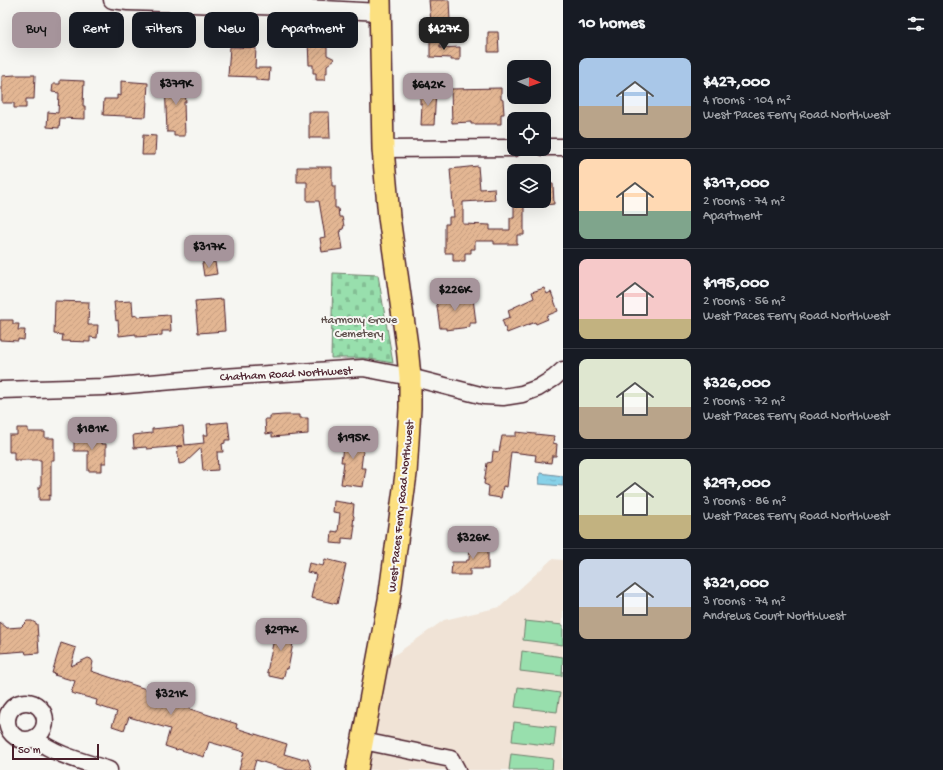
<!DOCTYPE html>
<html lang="en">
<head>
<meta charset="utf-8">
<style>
  body { margin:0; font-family:"Gochi Hand",sans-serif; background:#242831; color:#f1f3f6; height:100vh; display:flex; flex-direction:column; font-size:15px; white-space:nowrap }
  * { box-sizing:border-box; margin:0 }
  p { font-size:13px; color:#9ea1a6 }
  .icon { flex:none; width:22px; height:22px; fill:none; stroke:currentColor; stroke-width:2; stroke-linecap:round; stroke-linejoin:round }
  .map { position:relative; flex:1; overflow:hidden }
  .sheet { display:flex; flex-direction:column; background:#171b24; width:380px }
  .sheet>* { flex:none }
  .hud { position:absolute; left:12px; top:12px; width:380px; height:36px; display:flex; gap:8px }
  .needle { width:26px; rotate:92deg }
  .controls { position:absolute; left:507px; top:60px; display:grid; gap:8px }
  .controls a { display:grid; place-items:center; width:44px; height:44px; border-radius:8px; background:#171b24; box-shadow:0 4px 16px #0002; font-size:20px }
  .scale { position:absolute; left:12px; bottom:10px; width:87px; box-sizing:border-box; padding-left:4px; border:2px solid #4a1f2b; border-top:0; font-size:11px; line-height:14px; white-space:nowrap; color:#4a1f2b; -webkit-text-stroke:3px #f6f6f2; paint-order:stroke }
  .price { position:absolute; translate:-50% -34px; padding:0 9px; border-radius:8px; background:#a6949b; color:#111; font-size:13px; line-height:26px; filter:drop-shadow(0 1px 2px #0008) }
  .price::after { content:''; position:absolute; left:50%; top:24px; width:12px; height:9px; margin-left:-6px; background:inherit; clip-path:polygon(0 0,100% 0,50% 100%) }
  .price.current { background:#222; color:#fff }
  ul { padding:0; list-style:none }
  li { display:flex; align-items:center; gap:12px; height:100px; padding:0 16px }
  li+li { border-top:1px solid #363941 }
  li span { display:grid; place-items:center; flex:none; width:112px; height:80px; border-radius:8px; color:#555 }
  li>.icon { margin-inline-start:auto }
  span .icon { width:48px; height:48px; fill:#fffc; stroke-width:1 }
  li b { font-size:17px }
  h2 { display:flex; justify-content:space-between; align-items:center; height:48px; padding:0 16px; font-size:17px }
  .chip { padding:0 14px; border-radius:8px; background:#171b24; box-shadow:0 4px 16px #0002; font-size:14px; line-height:36px }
  .chip.current { background:#a6949b; color:#111 }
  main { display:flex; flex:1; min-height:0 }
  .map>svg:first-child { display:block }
  .built { fill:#f0e3d6 }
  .cemetery { fill:url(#cemetery-stones); stroke:#717f6c }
  .park { fill:#98dfad; stroke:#717f6c }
  .water { fill:url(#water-ripples); stroke:#6f8a9c }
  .building { fill:url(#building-hatch); stroke:#4a1f2b }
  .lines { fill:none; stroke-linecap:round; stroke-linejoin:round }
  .minor-casing { stroke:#4a1f2b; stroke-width:19 }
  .major-casing { stroke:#4a1f2b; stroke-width:24 }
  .minor { stroke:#f6f6f2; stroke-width:16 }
  .major { stroke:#fce080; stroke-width:21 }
  .labels { text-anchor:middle; stroke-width:4; stroke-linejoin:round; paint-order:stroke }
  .park-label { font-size:12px; fill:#5e4f4c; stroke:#f6f6f2 }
  .street-label { font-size:12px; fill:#4a1f2b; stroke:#f6f6f2 }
</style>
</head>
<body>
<main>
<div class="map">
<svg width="563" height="770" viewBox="0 0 563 770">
  <defs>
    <pattern id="cemetery-stones" width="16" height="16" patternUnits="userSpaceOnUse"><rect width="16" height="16" fill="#98dfad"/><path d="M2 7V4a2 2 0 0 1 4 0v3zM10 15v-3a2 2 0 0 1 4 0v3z" fill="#84bf95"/></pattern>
    <pattern id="water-ripples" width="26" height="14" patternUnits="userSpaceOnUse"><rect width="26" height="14" fill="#87d1e8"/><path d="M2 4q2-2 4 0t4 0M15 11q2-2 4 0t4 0" fill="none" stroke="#76b3c7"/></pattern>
    <pattern id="building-hatch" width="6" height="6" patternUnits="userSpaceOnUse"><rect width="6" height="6" fill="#e3b693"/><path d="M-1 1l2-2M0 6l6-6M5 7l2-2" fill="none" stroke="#c49c7f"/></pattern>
  </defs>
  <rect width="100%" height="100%" fill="#f6f6f2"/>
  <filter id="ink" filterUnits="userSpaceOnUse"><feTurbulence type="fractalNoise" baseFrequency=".025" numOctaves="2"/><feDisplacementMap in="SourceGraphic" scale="8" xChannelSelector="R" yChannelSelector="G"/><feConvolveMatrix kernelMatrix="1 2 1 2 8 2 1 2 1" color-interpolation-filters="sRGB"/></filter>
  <g filter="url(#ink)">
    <path class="built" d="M552 559 563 560V770H350L379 666 444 620 500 607Z"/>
    <path class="cemetery" d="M333 273 378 275 393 363 364 358H331Z"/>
    <path class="park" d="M525 621 563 625V645L523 640Z
      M522 651 563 657 562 676 520 671Z
      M518 687 560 693 557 712 515 707Z
      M514 722 556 727 554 746 512 741Z
      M511 754 553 759 552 770H509Z"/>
    <path class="water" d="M540 473 563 476V486L539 484Z"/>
    <path class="building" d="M429 0H449L450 21H445V27H433V22H431Z
      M488 32H498L499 52H488Z
      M308 41H322V45L324 44V47H327V55L335 59 327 65V73H325V80H316V73H313V65H309Z
      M430 41H440V48L460 47V60H451V58L430 57Z
      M230 47 256 48 255 68H270L269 81 256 80V77L228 76Z
      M15 75H35L34 99H26V108H14V103H2V76Z
      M60 80 84 81 83 106H85V119L60 118 59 128 47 127 48 112 58 113 59 93 52 92 53 84H60Z
      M121 81 148 83 146 117 103 115 104 99H117V95L121 96Z
      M190 81V92H185L186 102H184L185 136H174V132H167L165 82Z
      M501 88V99L503 100 504 114H501V124H471V122L452 123 451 89Z
      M436 90 434 125H421L422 104H420V91Z
      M309 112H329L330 138H309Z
      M143 135 156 136 155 155H142Z
      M478 166 480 189 494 188 495 200 463 202V224L490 225V230H510V218H514V201H524V235H517V244H494V241H475V249H471V253H465V261H453V253H445V224H449V217H454L450 169Z
      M297 167H332V186H335V208H338L339 217H342L344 226 343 229 340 230 343 249 322 252 320 238 325 237 319 201H307V182H297Z
      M544 184H553L554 204 544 205Z
      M215 262 217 274 204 276 202 263Z
      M544 288 547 294 551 292 558 311 546 316 548 319 536 324 535 322 507 333 502 320 510 317 508 310 534 298 532 292Z
      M448 290 449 301 473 298 476 323H470V327L446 330V328H440L435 292Z
      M223 299 225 331 198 333 195 301Z
      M55 301 89 302 88 325H98L97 338 90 337V342L62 341 63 335 54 334Z
      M132 301 133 316 137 315V317L170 315 171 331H162V335L136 337V334L119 336 118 320 116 321 114 302Z
      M0 320H13V324H19L18 330H25L24 340 18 339V341L0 340Z
      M284 415H300V418H308V434L272 437V433L266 434 265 419H270V416Z
      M228 422 230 440H225V443L222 444 223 452H217L218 470 203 471 201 448 185 463 179 464 177 446H183L147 449 146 447 134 448 133 435 152 433V429L183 426 185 445 204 443 203 435H208L207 424Z
      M17 428H28V432H45V438H54V460H51V496L49 495V500H39V487H41V460H14V452H9V435H17Z
      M345 432 365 435 361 468H366L363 487 341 484 344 462H341Z
      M516 432 554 436 553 443 557 444 556 456H552L551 463 535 461 536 455 511 452 507 487 503 486 501 498 488 496 489 486 484 484 487 463 492 462 493 451 499 452 502 436H516Z
      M78 436H101V444H106V463H102V471H88V451H74V439H78Z
      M334 501 354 504 353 515 354 516 353 525H355L353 539 342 538V544L331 543 332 531 338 532 340 513 333 512Z
      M470 543H488V569H470V575H451L452 562H466L467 560H469Z
      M325 559 346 564 337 604 311 598 316 574 307 572 309 563 323 566Z
      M27 621H32L37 624 39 653 26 654 25 651 0 653V622L7 628 21 627Z
      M280 625 294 628 292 637 294 638 288 669 286 668 283 679 269 676V673L267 672 275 634 278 635Z
      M61 643 76 648 71 666 88 658 91 659 93 662 91 671 155 692 156 690 183 698 181 705 190 707V709L237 724 236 728 287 744 284 754 301 759 303 758 308 759 312 770H288L256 760 253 770H239L244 752 209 742 204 757 178 749 177 750 165 746 170 729 129 717 124 730 112 726 117 712 96 705 97 700 71 693 75 681 54 675 56 674 52 673Z"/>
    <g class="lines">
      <g class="minor-casing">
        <path id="minor" d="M112 0 128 2 287 7 380 12
          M544 147H563
          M383 149 514 148
          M0 390 104 387 208 378 363 368 410 377 484 396 503 397 522 394 538 388 554 378 563 370
          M7 721a19 19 0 1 1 38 0a19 19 0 1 1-38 0Z
          M34 738C57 756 82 761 109 770
          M363 741 451 759 457 770"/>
      </g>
      <g class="major-casing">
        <path id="major" d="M357 770 389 600 406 474 410 408V377L407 346 389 217 383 149 380 0"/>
      </g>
      <use href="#minor" class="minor"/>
      <use href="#major" class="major"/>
    </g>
  </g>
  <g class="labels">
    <g class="park-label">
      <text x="359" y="323">Harmony Grove<tspan x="359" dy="14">Cemetery</tspan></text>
    </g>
    <g class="street-label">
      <text transform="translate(286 373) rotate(-3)" y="4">Chatham Road Northwest</text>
      <text transform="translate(400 506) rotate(-84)" y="4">West Paces Ferry Road Northwest</text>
    </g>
  </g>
</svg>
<div class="controls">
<a><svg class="needle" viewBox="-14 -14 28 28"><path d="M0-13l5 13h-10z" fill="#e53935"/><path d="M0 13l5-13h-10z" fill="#9ea1a6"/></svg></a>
<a><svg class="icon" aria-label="locate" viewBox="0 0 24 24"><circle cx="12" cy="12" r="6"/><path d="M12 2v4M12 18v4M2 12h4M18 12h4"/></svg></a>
<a><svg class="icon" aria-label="layers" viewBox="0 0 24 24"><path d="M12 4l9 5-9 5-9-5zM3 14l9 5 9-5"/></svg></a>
</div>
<div class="scale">50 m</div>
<b class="price current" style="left:444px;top:51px">$427K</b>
<b class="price" style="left:176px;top:106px">$379K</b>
<b class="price" style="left:428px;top:107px">$642K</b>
<b class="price" style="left:209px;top:269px">$317K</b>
<b class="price" style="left:455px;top:312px">$226K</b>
<b class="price" style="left:92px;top:451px">$181K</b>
<b class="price" style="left:353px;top:460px">$195K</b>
<b class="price" style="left:473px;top:560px">$326K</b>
<b class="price" style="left:281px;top:652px">$297K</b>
<b class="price" style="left:171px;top:716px">$321K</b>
<div class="hud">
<a class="chip current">Buy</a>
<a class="chip">Rent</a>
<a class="chip">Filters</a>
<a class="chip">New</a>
<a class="chip">Apartment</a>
</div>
</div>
<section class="sheet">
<h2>10 homes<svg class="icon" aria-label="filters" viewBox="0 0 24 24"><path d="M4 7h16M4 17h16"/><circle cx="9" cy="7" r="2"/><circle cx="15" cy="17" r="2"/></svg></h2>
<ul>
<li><span style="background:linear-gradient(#a9c7e8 60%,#b9a48a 0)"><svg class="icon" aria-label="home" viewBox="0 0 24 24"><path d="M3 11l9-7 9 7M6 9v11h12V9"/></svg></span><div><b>$427,000</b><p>4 rooms · 104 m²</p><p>West Paces Ferry Road Northwest</p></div></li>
<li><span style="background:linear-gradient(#ffd9b3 65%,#7fa58c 0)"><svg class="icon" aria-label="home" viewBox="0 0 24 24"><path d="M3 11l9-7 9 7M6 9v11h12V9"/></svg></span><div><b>$317,000</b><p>2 rooms · 74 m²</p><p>Apartment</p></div></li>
<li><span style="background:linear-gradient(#f6c9c9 75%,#c2b280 0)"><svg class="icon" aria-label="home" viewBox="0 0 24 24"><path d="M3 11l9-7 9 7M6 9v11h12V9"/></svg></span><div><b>$195,000</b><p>2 rooms · 56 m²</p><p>West Paces Ferry Road Northwest</p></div></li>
<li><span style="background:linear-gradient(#dfe7d0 60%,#b9a48a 0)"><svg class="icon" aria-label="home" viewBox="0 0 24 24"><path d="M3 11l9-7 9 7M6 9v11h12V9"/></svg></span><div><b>$326,000</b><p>2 rooms · 72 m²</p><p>West Paces Ferry Road Northwest</p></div></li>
<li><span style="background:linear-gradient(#dfe7d0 70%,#c2b280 0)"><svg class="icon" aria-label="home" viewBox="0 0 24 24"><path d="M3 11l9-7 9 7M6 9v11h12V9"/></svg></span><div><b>$297,000</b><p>3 rooms · 86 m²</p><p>West Paces Ferry Road Northwest</p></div></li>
<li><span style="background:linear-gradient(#c9d6e8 60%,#b9a48a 0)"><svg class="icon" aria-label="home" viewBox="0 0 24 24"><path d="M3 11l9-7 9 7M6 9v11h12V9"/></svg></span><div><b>$321,000</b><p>3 rooms · 74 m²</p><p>Andrews Court Northwest</p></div></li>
</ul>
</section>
</main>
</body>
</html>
